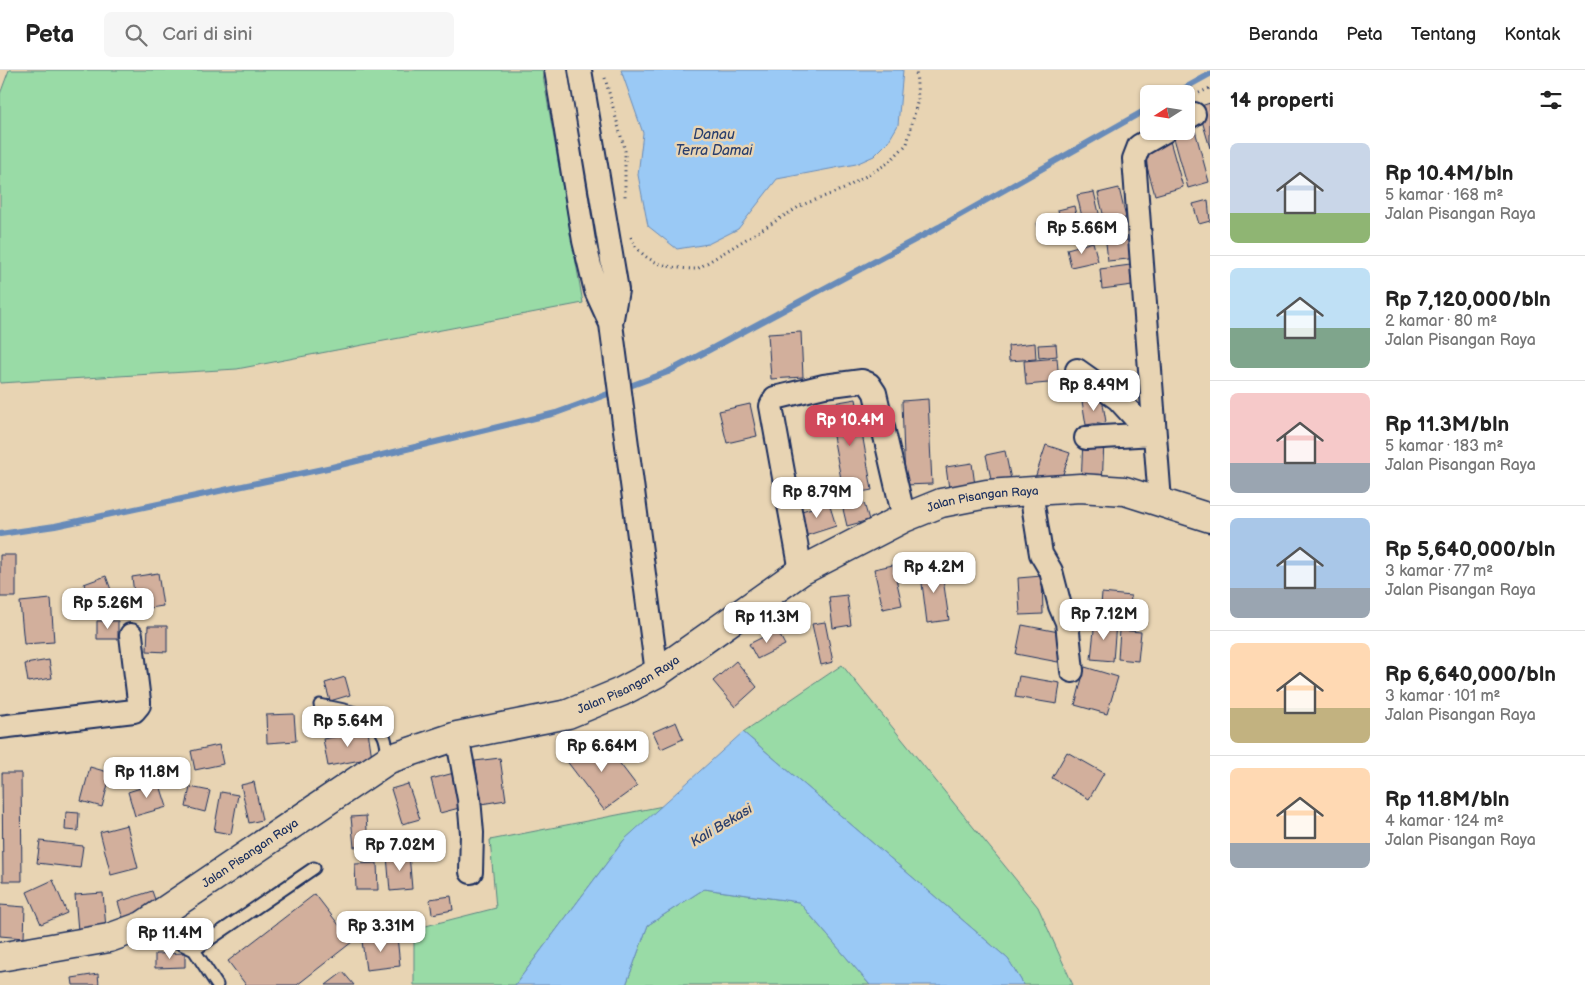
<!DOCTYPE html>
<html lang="id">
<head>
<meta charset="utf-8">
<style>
  body { margin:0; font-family:"Balsamiq Sans",sans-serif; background:#f6f6f6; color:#222; height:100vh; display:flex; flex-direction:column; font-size:19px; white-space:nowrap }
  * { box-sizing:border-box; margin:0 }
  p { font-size:16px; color:#767676 }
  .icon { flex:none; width:28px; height:28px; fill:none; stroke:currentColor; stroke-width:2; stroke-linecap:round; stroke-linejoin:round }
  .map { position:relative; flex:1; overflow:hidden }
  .details { display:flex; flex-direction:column; background:#fff; width:375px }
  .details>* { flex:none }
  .needle { width:32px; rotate:258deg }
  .tools { position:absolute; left:1140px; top:15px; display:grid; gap:10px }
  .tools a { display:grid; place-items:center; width:55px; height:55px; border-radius:8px; background:#fff; box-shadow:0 1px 4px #0004; font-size:25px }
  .price { position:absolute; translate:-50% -42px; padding:0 11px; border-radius:10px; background:#fff; color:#222; font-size:16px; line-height:32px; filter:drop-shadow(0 1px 2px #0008) }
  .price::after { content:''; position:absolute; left:50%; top:30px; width:15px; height:11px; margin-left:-8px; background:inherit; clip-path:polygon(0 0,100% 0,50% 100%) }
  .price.on { background:#d1495b; color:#fff }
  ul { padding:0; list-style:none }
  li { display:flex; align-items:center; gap:15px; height:125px; padding:0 20px }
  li+li { border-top:1px solid #e0e0e0 }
  li span { display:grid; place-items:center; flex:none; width:140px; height:100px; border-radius:8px; color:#555 }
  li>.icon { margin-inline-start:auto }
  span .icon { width:60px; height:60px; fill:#fffc; stroke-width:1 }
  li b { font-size:21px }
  h2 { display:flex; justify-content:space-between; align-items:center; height:60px; padding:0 20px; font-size:21px }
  header { display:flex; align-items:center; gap:30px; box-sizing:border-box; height:70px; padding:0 25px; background:#fff; border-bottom:1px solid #e0e0e0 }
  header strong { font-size:24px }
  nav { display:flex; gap:28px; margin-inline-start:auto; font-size:18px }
  .search { width:350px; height:45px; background:#f6f6f6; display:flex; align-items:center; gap:12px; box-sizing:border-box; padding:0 18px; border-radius:8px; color:#767676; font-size:19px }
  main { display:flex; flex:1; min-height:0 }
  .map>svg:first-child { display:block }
  .green { fill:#99dba6; stroke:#5a8582 }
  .water { fill:#9ac9f5; stroke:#678bb9 }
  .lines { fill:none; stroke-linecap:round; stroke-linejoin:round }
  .stream { stroke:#678bb9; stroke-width:6 }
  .building { fill:#d2af9c; stroke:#1b2f5e }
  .lane-casing { stroke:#1b2f5e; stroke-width:15 }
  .street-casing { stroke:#1b2f5e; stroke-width:26 }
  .secondary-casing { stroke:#1b2f5e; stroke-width:31 }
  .path { stroke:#1b2f5e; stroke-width:3; stroke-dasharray:1 4; stroke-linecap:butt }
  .lane { stroke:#e8d4b3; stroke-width:11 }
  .street { stroke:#e8d4b3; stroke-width:22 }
  .secondary { stroke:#e8d4b3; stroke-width:28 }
  .labels { text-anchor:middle; stroke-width:5; stroke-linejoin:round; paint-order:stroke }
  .street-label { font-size:12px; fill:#1b2f5e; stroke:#e8d4b3 }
  .water-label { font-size:14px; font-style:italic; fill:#283e6d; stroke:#e8d4b3 }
</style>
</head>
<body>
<header>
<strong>Peta</strong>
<div class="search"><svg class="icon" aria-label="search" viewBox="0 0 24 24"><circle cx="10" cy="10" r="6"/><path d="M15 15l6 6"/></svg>Cari di sini</div>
<nav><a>Beranda</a><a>Peta</a><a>Tentang</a><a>Kontak</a></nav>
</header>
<main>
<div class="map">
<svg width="1210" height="915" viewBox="0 0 1210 915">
  <rect width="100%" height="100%" fill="#e8d4b3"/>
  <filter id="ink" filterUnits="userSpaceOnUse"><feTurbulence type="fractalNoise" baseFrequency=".02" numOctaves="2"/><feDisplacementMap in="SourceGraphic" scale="10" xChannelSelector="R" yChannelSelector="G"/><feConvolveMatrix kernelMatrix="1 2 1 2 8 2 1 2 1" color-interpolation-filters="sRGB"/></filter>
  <g filter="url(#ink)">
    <path class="green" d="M9 0H542L583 233 237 299 0 313V24Z
      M842 595 1038 837 1073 915H1024L1008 889 743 662Z
      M663 736 624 770 515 915H414V859L496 838 490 770Z
      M704 819 799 832 870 915H626L648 855Z"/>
    <path class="water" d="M621 0H903L898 55 888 72 874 86 856 94 777 109 738 159 708 174 677 179 648 156 638 105 643 63Z
      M743 662 1008 889 1024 915H870L799 832 704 819 648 855 626 915H515L624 770Z"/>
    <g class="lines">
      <path class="stream" d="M1174 24 1210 4
        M0 464 55 456 332 397 556 343 668 302 939 157 1149 38"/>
    </g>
    <path class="building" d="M1210 33V78L1198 37Z
      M1193 53 1209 112 1188 118 1172 61H1186V54Z
      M1170 71 1183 117 1155 125 1142 79Z
      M1119 118 1126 148 1105 152 1098 123Z
      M1094 122 1102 156 1085 160 1077 125Z
      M1208 130 1210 151 1199 154 1193 134Z
      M1074 136 1080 162 1064 165 1058 140Z
      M1053 149 1057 168 1041 171 1037 153Z
      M1135 169 1138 188 1108 191 1106 173Z
      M1093 172 1098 191 1071 197 1067 179Z
      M1138 194 1140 214 1102 219 1100 199Z
      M801 262 803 307 771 309 768 264Z
      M1035 273 1036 289 1009 291 1008 276Z
      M1056 274 1057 286 1039 288 1038 275Z
      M1057 288 1059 312 1026 315 1024 291Z
      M1102 328 1106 352 1086 355 1082 331Z
      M856 329 872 420 844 425 827 334Z
      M928 329 932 414 905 415 902 331Z
      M750 334 757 366 727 373 719 341Z
      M1083 369 1104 371 1102 416 1081 415Z
      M1046 375 1070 383 1059 416 1035 408Z
      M1005 381 1013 419 994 423 986 385Z
      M972 393 976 423 950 426 946 397Z
      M829 433 836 456 805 466 798 442Z
      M864 433 869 450 847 456 843 439Z
      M0 485H16V527H0Z
      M893 495 902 535 883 539 874 499Z
      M941 495 949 550 927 553 920 497Z
      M158 503 163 536 136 540 132 507Z
      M106 506 115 531 93 539 84 514Z
      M1042 506 1043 544 1020 545 1018 508Z
      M1102 523 1131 526 1129 550 1100 547Z
      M847 525 851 555 833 558 829 527Z
      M51 529 54 572 24 574 20 532Z
      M1095 550 1116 553 1113 591 1091 589Z
      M97 551H118V569H97Z
      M825 552 833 592 821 595 812 554Z
      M1022 555 1064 563 1058 592 1016 584Z
      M148 556H167V582L147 581Z
      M777 560 785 575 757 589 749 574Z
      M1120 560 1141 562 1138 591 1118 589Z
      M49 590 52 608 28 612 25 594Z
      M736 591 757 617 735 637 713 611Z
      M1085 597 1118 607 1107 644 1075 635Z
      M1019 606 1060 613 1057 634 1015 627Z
      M345 607 350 625 330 631 325 613Z
      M294 644 296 671 267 673 266 645Z
      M676 652 683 669 661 679 653 662Z
      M368 661 372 688 328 696 323 669Z
      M599 666 637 716 604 740 566 690Z
      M219 675 223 694 195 700 191 681Z
      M1067 682 1104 703 1089 729 1052 708Z
      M500 688 506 730 481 734 475 691Z
      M90 697 111 703 102 737 81 731Z
      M2 703H21L22 811H3Z
      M454 703 463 737 440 743 431 709Z
      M159 712 167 737 135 746 128 722Z
      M254 712 262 750 249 753 241 715Z
      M408 714 420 749 402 754 391 719Z
      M190 717 210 721 205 742 186 737Z
      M221 722 238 725 231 764 214 761Z
      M66 742 79 743 78 761 65 760Z
      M366 746 368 775 354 777 351 747Z
      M127 755 138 798 111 805 100 762Z
      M40 771 83 776 80 798 37 793Z
      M409 784 412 819 390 821 387 786Z
      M377 793 378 820H356L355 794Z
      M53 810 67 843 41 854 27 822Z
      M152 821 158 838 123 849 118 832Z
      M103 823 106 858 78 861 75 825Z
      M315 824 352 872 297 915H246L228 891Z
      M451 826 453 840 432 844 430 829Z
      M0 835 25 837 24 868 0 866Z
      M397 866 400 896 366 900 362 871Z
      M185 883V897L155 898V884Z
      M343 902 354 915H326Z
      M98 904 99 915H73L72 908Z"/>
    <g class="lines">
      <g class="lane-casing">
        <path id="lane" d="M320 635C342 640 374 642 384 666 387 673 387 682 389 689
          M144 856 194 880 314 798
          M194 880 217 915"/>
      </g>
      <g class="street-casing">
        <path id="street" d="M556 0 584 171 596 221 611 254 657 603
          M580 0 617 220 611 254
          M1186 49 1194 44
          M1077 300 1118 329 1150 364
          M1086 368 1154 364
          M1031 422 1041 484 1051 501 1060 536 1067 552 1072 601
          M1160 431 1134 89 1139 76 1165 61
          M801 501 771 336 775 328 824 316 862 311 869 314 875 323 904 448
          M0 657 134 641 139 635V631L131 565
          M457 666 469 729 472 763 471 802"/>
      </g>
      <g class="secondary-casing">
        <g id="secondary">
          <path id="s1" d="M0 887 109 868 142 856 389 689 457 666 568 644 621 622 657 603 801 501 904 448 941 433 987 424 1080 418 1125 421 1210 448"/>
        </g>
      </g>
      <path class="path" d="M605 8 625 81V127
        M1199 23 1210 18
        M631 167C641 194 672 199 697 199L802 135 844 119 888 93 907 74 918 29 916 0"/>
      <use href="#lane" class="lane"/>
      <use href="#street" class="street"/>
      <use href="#secondary" class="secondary"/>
    </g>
  </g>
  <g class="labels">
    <g class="street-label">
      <text dy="4" stroke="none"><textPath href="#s1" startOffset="1101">Jalan Pisangan Raya</textPath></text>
      <text dy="4" stroke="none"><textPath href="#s1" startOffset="696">Jalan Pisangan Raya</textPath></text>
      <text dy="4" stroke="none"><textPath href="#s1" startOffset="276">Jalan Pisangan Raya</textPath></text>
    </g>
    <g class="water-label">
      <text x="714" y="69">Danau<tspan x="714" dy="16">Terra Damai</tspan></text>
      <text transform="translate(721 755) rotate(-31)" y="5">Kali Bekasi</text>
    </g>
  </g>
</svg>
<div class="tools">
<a><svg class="needle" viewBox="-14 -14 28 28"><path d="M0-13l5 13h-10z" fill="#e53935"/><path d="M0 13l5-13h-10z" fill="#767676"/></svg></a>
</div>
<b class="price" style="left:1082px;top:185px">Rp 5.66M</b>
<b class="price" style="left:1094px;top:342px">Rp 8.49M</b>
<b class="price on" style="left:850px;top:377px">Rp 10.4M</b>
<b class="price" style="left:817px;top:449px">Rp 8.79M</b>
<b class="price" style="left:934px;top:524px">Rp 4.2M</b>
<b class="price" style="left:108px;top:560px">Rp 5.26M</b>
<b class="price" style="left:1104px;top:571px">Rp 7.12M</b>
<b class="price" style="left:767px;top:574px">Rp 11.3M</b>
<b class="price" style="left:348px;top:678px">Rp 5.64M</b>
<b class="price" style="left:602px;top:703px">Rp 6.64M</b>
<b class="price" style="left:147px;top:729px">Rp 11.8M</b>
<b class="price" style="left:400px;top:802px">Rp 7.02M</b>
<b class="price" style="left:381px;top:883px">Rp 3.31M</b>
<b class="price" style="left:170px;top:890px">Rp 11.4M</b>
</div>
<section class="details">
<h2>14 properti<svg class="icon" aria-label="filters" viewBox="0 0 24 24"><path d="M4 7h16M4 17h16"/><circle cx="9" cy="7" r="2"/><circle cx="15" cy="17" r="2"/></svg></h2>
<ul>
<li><span style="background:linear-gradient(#c9d6e8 70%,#8fb573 0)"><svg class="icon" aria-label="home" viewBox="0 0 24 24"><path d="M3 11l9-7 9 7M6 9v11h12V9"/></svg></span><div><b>Rp 10.4M/bln</b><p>5 kamar · 168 m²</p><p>Jalan Pisangan Raya</p></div></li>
<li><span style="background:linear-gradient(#bfe0f5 60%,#7fa58c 0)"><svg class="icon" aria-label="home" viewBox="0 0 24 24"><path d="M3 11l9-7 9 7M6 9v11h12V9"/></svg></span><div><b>Rp 7,120,000/bln</b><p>2 kamar · 80 m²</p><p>Jalan Pisangan Raya</p></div></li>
<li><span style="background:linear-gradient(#f6c9c9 70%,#9aa5b1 0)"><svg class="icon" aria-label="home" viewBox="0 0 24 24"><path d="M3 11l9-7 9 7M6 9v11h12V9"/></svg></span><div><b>Rp 11.3M/bln</b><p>5 kamar · 183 m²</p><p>Jalan Pisangan Raya</p></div></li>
<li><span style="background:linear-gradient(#a9c7e8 70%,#9aa5b1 0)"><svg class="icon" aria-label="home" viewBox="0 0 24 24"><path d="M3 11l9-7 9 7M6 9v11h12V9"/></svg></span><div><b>Rp 5,640,000/bln</b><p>3 kamar · 77 m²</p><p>Jalan Pisangan Raya</p></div></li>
<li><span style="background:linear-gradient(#ffd9b3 65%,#c2b280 0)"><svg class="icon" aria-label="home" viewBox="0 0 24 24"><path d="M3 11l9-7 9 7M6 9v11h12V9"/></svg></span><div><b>Rp 6,640,000/bln</b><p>3 kamar · 101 m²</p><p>Jalan Pisangan Raya</p></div></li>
<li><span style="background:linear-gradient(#ffd9b3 75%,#9aa5b1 0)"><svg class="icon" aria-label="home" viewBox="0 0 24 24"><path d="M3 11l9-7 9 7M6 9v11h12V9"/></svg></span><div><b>Rp 11.8M/bln</b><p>4 kamar · 124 m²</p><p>Jalan Pisangan Raya</p></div></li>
</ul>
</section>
</main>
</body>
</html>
